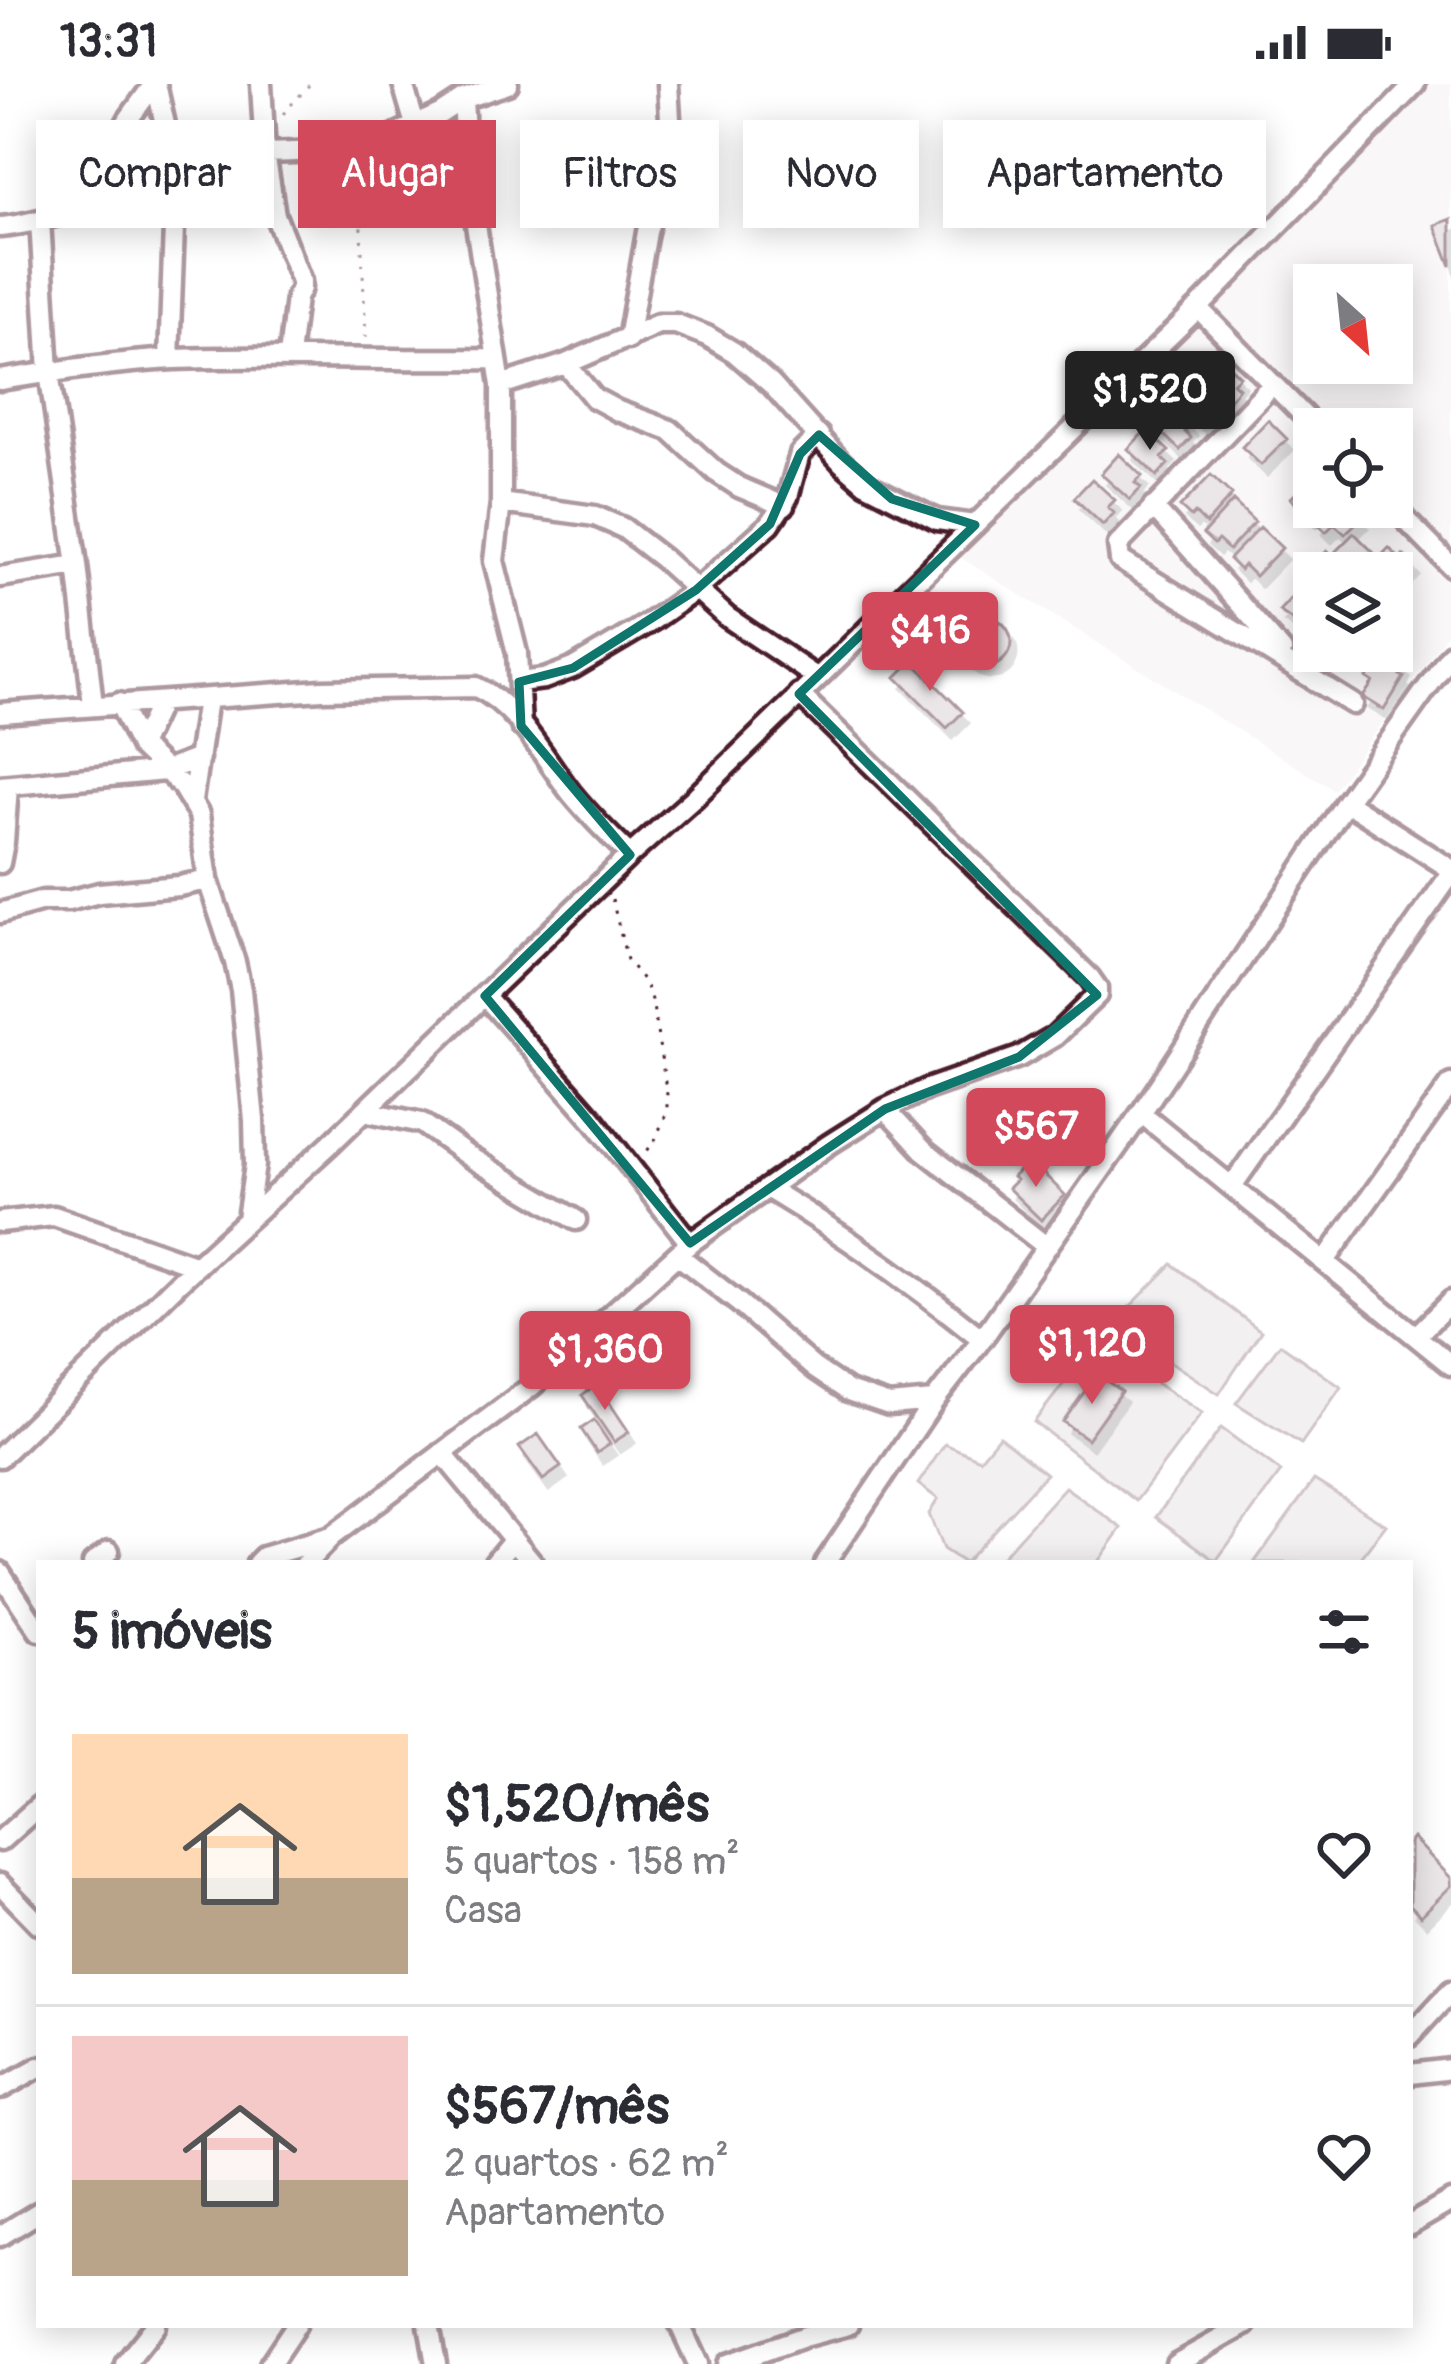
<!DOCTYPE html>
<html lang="pt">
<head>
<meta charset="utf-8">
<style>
  body { margin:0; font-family:Pangolin,sans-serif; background:#f7f7f7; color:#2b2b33; height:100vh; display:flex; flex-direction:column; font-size:45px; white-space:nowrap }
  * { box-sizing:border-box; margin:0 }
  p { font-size:39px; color:#7c7c81 }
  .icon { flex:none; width:66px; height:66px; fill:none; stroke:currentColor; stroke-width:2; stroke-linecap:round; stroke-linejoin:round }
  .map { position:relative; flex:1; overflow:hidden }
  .side { position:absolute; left:36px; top:1476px; width:1377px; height:768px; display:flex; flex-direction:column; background:#fff; border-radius:0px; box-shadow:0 6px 30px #0003 }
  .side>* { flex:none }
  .top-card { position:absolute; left:36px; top:36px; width:1380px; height:108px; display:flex; gap:24px }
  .needle { width:78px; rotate:153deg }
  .fabs { position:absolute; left:1293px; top:180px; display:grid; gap:24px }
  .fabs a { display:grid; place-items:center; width:120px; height:120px; border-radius:0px; background:#fff; box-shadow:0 6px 30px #0003; font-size:60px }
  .price { position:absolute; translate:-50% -102px; padding:0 27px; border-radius:12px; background:#d1495b; color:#fff; font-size:39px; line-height:78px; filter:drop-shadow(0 3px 6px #0008) }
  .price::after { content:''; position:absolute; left:50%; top:72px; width:36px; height:27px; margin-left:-18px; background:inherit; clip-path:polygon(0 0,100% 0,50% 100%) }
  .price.selected { background:#222; color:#fff }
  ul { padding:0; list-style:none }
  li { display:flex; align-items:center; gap:36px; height:300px; padding:0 36px }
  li+li { border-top:3px solid #e1e1e2 }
  li span { display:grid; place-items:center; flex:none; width:336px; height:240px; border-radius:0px; color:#555 }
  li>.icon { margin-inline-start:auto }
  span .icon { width:144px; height:144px; fill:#fffc; stroke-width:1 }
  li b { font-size:51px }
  h2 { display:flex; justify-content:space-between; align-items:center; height:144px; padding:0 36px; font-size:51px }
  .pill { padding:0 42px; border-radius:0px; background:#fff; box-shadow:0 6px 30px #0003; font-size:42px; line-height:108px }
  .pill.selected { background:#d1495b; color:#fff }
  .status { display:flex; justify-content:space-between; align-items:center; height:84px; padding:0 60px; background:#fff; direction:ltr }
  .status svg { height:33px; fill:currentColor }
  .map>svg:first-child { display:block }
  .built { fill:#f2eeef; fill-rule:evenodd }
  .green { fill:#e5dee0; stroke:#987e86; stroke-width:3; fill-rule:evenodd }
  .building { fill:#d2c7cb; stroke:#4a1f2b; stroke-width:3; filter:url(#shadow) }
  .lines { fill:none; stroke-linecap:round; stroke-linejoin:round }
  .street-casing { stroke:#4a1f2b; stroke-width:27 }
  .path { stroke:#4a1f2b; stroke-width:3; stroke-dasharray:3 9; stroke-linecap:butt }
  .street { stroke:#fff; stroke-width:18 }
  .marked { fill:none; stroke:#0f766e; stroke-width:9; stroke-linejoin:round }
</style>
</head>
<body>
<div class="status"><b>13:31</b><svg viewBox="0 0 49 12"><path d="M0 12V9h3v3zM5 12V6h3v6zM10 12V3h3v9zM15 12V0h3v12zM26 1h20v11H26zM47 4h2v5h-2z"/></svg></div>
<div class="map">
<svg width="1451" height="2280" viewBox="0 0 1451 2280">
  <defs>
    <filter id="shadow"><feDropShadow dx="6" dy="11" stdDeviation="0" flood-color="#0004"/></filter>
  </defs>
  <rect width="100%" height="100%" fill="#fff"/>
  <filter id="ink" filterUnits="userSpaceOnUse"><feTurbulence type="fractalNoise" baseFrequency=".00833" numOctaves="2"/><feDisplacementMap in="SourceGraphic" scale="24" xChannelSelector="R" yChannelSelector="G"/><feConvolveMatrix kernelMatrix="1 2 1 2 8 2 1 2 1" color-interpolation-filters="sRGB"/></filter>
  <g filter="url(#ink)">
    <path class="built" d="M1431 0H1451V544L1334 706 958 472ZM1314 201H1392V279H1314ZM1314 345H1392V423H1314ZM1314 489H1392V567H1314Z"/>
    <path class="green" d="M1172 1180 1261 1247 1219 1310 1113 1240Z
      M1095 1259 1202 1329 1136 1417 1034 1338ZM1097 1291 1121 1308 1087 1355 1063 1337Z
      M1280 1260 1341 1303 1301 1360 1236 1319Z
      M1221 1344 1281 1388 1216 1477 1156 1433Z
      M999 1352 1046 1390 964 1479 943 1465 929 1430 938 1415 918 1400 945 1360 980 1375Z
      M1314 1396 1386 1441 1357 1479H1254Z
      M1065 1403 1122 1444 1097 1479H996Z"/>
    <path class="building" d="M1451 135V182L1435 141Z
      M1217 271 1240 292 1233 299 1239 304 1228 317 1199 290Z
      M1191 295 1214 316 1207 324 1214 329 1203 341 1173 314Z
      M1168 320 1191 341 1185 348 1191 354 1180 366 1151 339Z
      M1268 336 1287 355 1261 381 1242 363Z
      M1146 346 1169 367 1162 374 1168 380 1157 392 1128 365Z
      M1119 370 1142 392 1135 399 1141 404 1130 416 1101 390Z
      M1211 391 1232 411 1206 440 1195 429 1191 433 1180 423Z
      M1314 391V423H1320L1311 433 1291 414Z
      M1092 395 1115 416 1108 423 1114 429 1103 441 1074 414Z
      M1233 417 1255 438 1229 466 1218 456 1214 460 1203 450Z
      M1333 423H1351L1362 433 1345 450 1334 440 1326 448 1317 439Z
      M1260 443 1282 464 1255 492 1244 481 1240 486 1229 475Z
      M1354 449 1374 469 1354 489H1328L1317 478 1327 467 1344 484 1348 479 1336 467Z
      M1389 464 1400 475 1403 471 1413 480 1392 503V489H1365Z
      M1304 500 1314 510V528L1301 542 1279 527Z
      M961 558a25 25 0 1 1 50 0a25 25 0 1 1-50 0Z
      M1384 567 1402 576 1399 580 1404 583 1400 591 1404 593 1384 626 1363 613 1373 598 1367 594Z
      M912 577 963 628 947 644 896 593Z
      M1030 1076 1065 1111 1041 1136 1008 1104 1016 1096 1013 1093Z
      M1097 1290 1121 1307 1087 1355 1063 1338Z
      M597 1300 629 1348 614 1358 582 1311Z
      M594 1336 610 1360 597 1369 581 1345Z
      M538 1350 561 1383 543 1396 519 1363Z
      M1413 1754 1451 1794V1802L1421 1832 1410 1821V1758Z"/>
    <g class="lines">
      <g class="street-casing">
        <path id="street" d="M156 0 176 90 169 275
          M261 0 265 69 275 131 301 197V204L296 214 289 272
          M403 0 415 41 467 83
          M463 15 467 83 501 301V419L494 477 517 569 521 642
          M265 69 325 67 381 57 440 30 463 15 508 0
          M95 123 107 74 128 36 154 0
          M40 136 49 288 77 481 93 621
          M0 143C32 141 61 128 93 124 165 114 214 136 265 69
          M1198 224 1317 345
          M628 255 647 148 667 77 670 35 668 0
          M566 280 594 314 618 327 670 346 716 388 739 403 784 422
          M0 296C57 287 116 278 174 275 282 271 389 277 497 275
          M1273 300 1118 461 1120 476 1353 620
          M501 301 566 280 658 240H676L707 252 734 268 771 300 842 379 865 399 937 436 975 441
          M501 419 595 432 623 444 663 475 727 533 816 593
          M1392 422 1451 482
          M1153 423 1282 567
          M0 493 77 481
          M519 598 544 595 573 584 649 539 696 506 770 440 788 413 800 370 819 351
          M119 619 140 662 181 701 199 731 208 796 235 878 241 906 254 1036 255 1081 247 1135
          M0 629 322 606 476 603C518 622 543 673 571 709 589 731 609 751 630 771
          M140 662 160 619
          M0 702 165 687 199 674
          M192 717 207 615
          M1346 718 1451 785
          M0 779 4 758 8 702
          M0 829 43 817H68L99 809 179 802 208 796
          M485 912 593 1035 690 1159
          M885 1025 923 1066 1047 1163
          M364 1027 422 1039 468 1072 576 1136
          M1141 1029 1451 1281
          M1232 1102 1451 790
          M767 1104C845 1151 911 1198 982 1255
          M0 1138 54 1132 197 1182
          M679 1172 739 1219 814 1284 848 1307 889 1321 934 1317
          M1325 1177 1451 1000
          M1417 1251 1451 1217
          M442 1369 533 1479
          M0 1373 180 1197 329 1061 630 771 693 715 1198 224 1415 0
          M93 1479 109 1467
          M257 1479 263 1473 331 1453
          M306 1479 332 1452 532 1302 690 1159 828 1061 885 1025 927 1005 1019 973 1055 952 1097 911V904L1090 894 799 610
          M494 1479 513 1456
          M825 1479 934 1317 982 1255 1141 1029 1346 718 1451 570
          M0 1488 39 1547
          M0 1757 39 1722
          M0 1800 39 1840
          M1410 1952 1451 1907
          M1410 1990 1451 1985
          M0 2005 39 1983
          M1410 2141 1451 2117
          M0 2152 39 2128
          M429 2241 436 2280
          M680 2241 698 2280
          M125 2280 156 2241
          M270 2280 296 2241
          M728 2280 803 2253 848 2241
          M1176 2280 1245 2241"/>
      </g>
      <path class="path" d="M283 30 310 0
        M358 83 366 253
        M612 815 627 876 645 898 652 916 667 1011V1028L655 1056 645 1070"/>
      <use href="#street" class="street"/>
    </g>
  </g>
  <path d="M0 0H1451V2280H0ZM819 351 892 415 975 441 799 610 1097 911 1019 973 885 1025 690 1159 485 912 630 771 521 642 519 598 573 584 696 506 770 440 800 370Z" fill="#fff" fill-opacity=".55" fill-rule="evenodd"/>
  <path class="marked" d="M819 351 892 415 975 441 799 610 1097 911 1019 973 885 1025 690 1159 485 912 630 771 521 642 519 598 573 584 696 506 770 440 800 370Z"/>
</svg>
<div class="fabs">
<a><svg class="needle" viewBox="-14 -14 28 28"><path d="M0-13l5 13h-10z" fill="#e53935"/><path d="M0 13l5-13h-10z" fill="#7c7c81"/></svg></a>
<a><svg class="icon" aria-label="locate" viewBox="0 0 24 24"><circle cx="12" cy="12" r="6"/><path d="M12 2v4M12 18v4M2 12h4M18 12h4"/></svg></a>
<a><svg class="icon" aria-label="layers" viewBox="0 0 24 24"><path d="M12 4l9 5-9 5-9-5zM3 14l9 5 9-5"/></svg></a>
</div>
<b class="price selected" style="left:1150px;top:369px">$1,520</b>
<b class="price" style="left:930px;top:610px">$416</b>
<b class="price" style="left:1036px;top:1106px">$567</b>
<b class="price" style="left:1092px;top:1323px">$1,120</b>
<b class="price" style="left:605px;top:1329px">$1,360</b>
<div class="top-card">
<a class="pill">Comprar</a>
<a class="pill selected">Alugar</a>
<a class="pill">Filtros</a>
<a class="pill">Novo</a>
<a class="pill">Apartamento</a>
</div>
<section class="side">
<h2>5 imóveis<svg class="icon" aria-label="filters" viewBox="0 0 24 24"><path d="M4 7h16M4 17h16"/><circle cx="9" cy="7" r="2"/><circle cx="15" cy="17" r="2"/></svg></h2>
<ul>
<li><span style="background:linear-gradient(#ffd9b3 60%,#b9a48a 0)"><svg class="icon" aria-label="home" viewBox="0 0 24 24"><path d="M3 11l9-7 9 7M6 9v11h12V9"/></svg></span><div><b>$1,520/mês</b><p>5 quartos · 158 m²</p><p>Casa</p></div><svg class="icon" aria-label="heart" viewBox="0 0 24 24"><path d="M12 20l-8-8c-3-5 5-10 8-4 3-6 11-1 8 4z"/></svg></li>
<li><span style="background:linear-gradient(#f6c9c9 60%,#b9a48a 0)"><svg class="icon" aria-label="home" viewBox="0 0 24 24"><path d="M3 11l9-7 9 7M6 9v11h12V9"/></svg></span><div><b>$567/mês</b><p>2 quartos · 62 m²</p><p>Apartamento</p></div><svg class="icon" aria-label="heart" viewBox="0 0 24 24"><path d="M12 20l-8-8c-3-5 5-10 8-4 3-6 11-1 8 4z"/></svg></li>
</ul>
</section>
</div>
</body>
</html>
